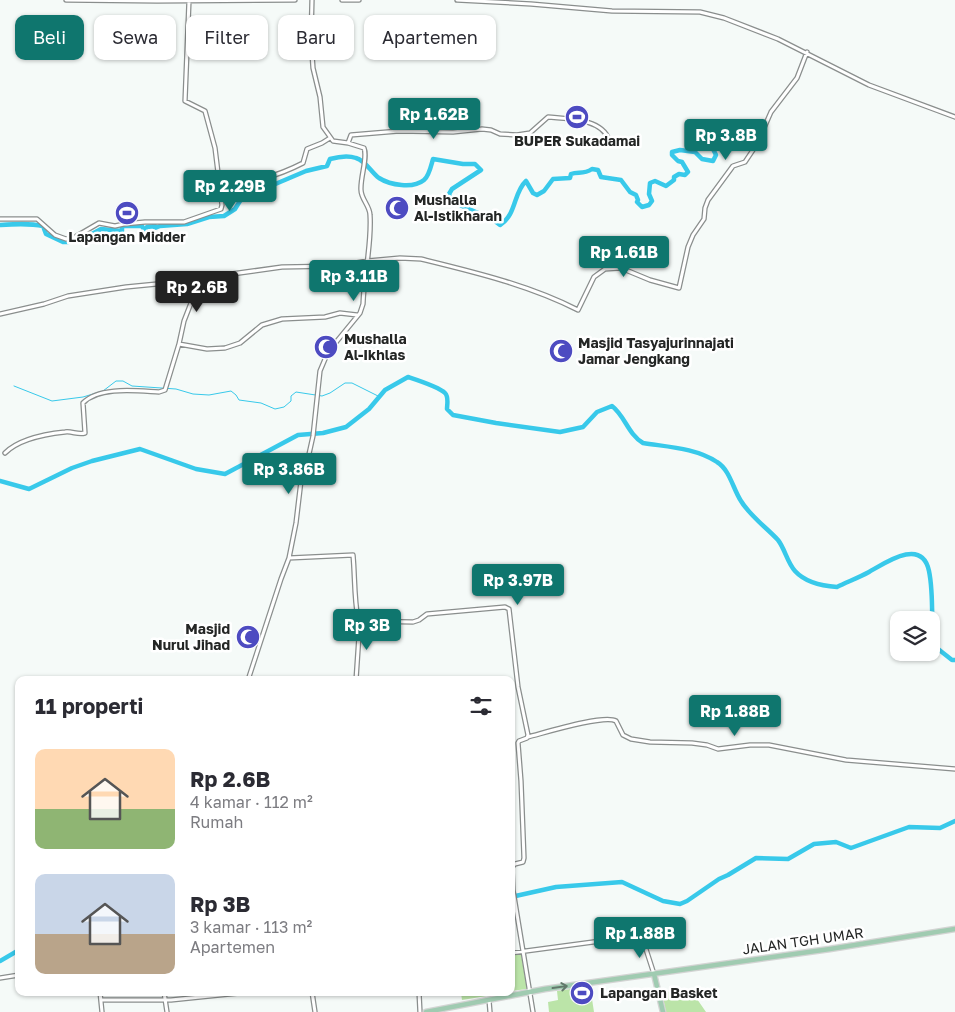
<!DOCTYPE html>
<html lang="id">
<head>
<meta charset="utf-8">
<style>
  body { margin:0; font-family:"Golos Text",sans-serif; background:#f2f2f3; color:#2b2b33; height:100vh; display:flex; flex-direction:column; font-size:19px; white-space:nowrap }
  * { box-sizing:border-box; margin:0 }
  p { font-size:16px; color:#7c7c81 }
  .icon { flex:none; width:28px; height:28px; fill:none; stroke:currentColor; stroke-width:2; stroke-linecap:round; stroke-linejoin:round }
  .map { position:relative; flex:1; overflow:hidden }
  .sheet { position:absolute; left:15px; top:676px; width:500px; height:320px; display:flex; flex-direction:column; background:#fff; border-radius:10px; box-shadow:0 1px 4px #0004 }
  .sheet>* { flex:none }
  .top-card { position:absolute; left:15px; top:15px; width:500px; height:45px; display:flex; gap:10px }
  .tools { position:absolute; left:890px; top:611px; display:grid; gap:10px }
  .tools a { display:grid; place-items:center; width:50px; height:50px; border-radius:10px; background:#fff; box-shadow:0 1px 4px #0004; font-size:25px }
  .price { position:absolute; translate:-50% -42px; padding:0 11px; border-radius:5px; background:#0f766e; color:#fff; font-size:16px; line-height:32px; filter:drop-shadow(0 1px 2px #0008) }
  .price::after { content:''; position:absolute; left:50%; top:30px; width:15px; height:11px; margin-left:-8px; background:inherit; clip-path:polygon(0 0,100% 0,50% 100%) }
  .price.active { background:#222; color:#fff }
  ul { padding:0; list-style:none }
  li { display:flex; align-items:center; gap:15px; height:125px; padding:0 20px }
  li span { display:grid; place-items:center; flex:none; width:140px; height:100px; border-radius:10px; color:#555 }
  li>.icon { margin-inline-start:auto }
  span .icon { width:60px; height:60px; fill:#fffc; stroke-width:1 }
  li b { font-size:21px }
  h2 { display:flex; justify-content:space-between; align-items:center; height:60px; padding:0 20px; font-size:21px }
  .chip { padding:0 18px; border-radius:10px; background:#fff; box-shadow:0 1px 4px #0004; font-size:18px; line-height:45px }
  .chip.active { background:#0f766e; color:#fff }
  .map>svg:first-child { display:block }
  .green { fill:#bbe4a8 }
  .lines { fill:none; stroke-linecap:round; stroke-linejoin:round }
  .stream { stroke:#38c9ea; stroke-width:1 }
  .river { stroke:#38c9ea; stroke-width:4.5 }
  .minor-casing { stroke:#8a8e8d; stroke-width:5.5 }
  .major-casing { stroke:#d3d4d3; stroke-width:7 }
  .minor { stroke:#fff; stroke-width:3 }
  .major { stroke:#a0cbb1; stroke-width:4.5 }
  .oneway { stroke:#62786b }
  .labels { text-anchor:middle; stroke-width:5; stroke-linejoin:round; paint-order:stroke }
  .poi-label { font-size:14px; font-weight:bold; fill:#242625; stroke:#fff; text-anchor:start }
  .street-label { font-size:14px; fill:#242625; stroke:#fff }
</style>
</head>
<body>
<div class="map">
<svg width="955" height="1012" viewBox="0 0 955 1012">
  <rect width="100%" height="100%" fill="#f5faf8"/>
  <path class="green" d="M521 954 527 989 511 991V956Z
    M590 986 594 1012H549L548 1002 558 1000 557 991Z
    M683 989 697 999 706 1012H666L662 993Z
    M461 993V992L505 993 462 1000Z"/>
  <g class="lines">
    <path class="stream" d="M14 386 52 401 83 397 103 391 116 381H123L132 386 176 389 193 394 209 395 231 391 236 395 239 400 261 403 275 409 284 407 291 401V396L296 392 322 396 330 393 345 383H352L380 397"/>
    <path class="river" d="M0 225C15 224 29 223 43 226L46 234 63 242H68L81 240 101 229 122 231V227L124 226H142L144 230H145L147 227 155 226V228L160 226 187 224 209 217 224 216 235 209 240 201 254 188 273 185 306 171 327 166 330 159C337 157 348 155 356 158 366 161 371 172 379 178 390 185 413 189 424 180 429 176 431 166 433 159L463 164H475L481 170 452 189 449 194 451 199 455 203 492 219 500 225C517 214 513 193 526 181L533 193 537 195 544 191 553 179 570 178 571 174C578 171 583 175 592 169L598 170 601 177 621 180 630 192 636 195 638 200 637 202 642 207 649 205 652 201 649 194 650 183 655 181 666 186 674 180V177L679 174 685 175 688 172 682 162 678 161 672 155V152L680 150 695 152 702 159 713 161 716 155 713 149 716 142 723 134
      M0 481 29 489 72 468 92 461 140 449 196 469 225 474 298 435 323 433 346 427 369 409 385 390 408 377C417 380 439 387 445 393 449 397 447 404 447 409L453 415 496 423 560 432 583 427 597 412 612 406C625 416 628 434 643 443 668 447 696 448 717 462 730 470 733 489 741 501 750 516 766 527 778 540 785 549 787 562 795 571 805 582 822 586 837 587 847 582 858 578 869 572 885 563 922 537 929 571 934 595 931 621 933 645L952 660H955
      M511 897 556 887 622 882 663 901 680 904 687 901 719 879 728 875 756 858 788 859 814 844 836 842 851 848 909 827 940 828 955 821
      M0 961 19 950"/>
    <g class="minor-casing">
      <path id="minor" d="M66 0 157 1 295 0
        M342 0H359
        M457 0 531 4 612 11 700 12 724 18 778 39 869 85 955 117
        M348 143 351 135 399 131 453 132 482 129 491 130 500 134 517 135 530 133 548 117C567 119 602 118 609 140
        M220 187C250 183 276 177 303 163L307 149 322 143 330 138
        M0 219H37L55 235 66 239 75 237 99 223 115 226 124 224 145 222H184L221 209 222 205 215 148 205 111 185 101 189 1
        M0 314 44 304 68 296 126 287 167 283 282 267 339 266 367 261 400 258 421 259C474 272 529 285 578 310L594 277 605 269 621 268 650 280 679 288 688 247 693 235 704 219 705 208 708 200 733 166 745 162 757 144 771 112 797 78 807 52
        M179 344 184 321 191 303 194 279
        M5 453C19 439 46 434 65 432 72 431 78 435 85 433L83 403C99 386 138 391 159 392L165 390 179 344 207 349 225 348 240 343 262 325 282 319 325 317 340 313 357 315
        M289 558 353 555C355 576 354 597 358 619L360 621 413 622 419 620 427 614 505 607 509 609 518 687 528 735 527 738 519 741 518 743 521 781 524 858 523 862 515 864 512 867 513 890 533 1012
        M248 680 281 579 289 558 296 523 301 481 309 454 313 436 320 371 328 352 360 313 363 304C364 274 372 244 370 215 370 206 361 199 361 190 360 178 368 157 364 148L348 143 333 141 323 127 320 97 313 68 311 39 312 0
        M356 680 360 621
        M528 737C544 733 604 714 616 721L623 735 631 739 650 742 692 743 707 745 718 749 750 745H769L846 760 955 769
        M511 953 638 936 643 940 654 974
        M0 978 19 975
        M100 992 102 1012
        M164 992 167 1012
        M312 992 315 1012
        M419 992 420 1012
        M101 1000H171L249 992
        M489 1000 490 1012"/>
    </g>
    <g class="major-casing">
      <path id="major" d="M654 974 663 1012
        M426 1012 545 989 830 949 955 929"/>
    </g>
    <use href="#minor" class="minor"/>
    <use href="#major" class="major"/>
  </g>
  <defs><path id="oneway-shaft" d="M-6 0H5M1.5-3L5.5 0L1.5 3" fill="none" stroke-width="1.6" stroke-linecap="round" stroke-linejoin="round" transform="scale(1.25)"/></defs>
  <use class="oneway" href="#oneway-shaft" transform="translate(560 987) rotate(-8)"/>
  <defs>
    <g id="stadium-disc" transform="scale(1.25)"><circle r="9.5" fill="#4d4bc1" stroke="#fff"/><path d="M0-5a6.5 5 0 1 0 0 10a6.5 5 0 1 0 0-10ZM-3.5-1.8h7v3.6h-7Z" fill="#fff"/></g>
    <g id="mosque-disc" transform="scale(1.25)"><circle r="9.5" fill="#4d4bc1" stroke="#fff"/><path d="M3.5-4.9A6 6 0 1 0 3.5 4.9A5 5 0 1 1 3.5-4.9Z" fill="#fff"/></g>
  </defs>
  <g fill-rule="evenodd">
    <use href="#stadium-disc" x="577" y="117"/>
    <use href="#mosque-disc" x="397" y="208"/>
    <use href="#stadium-disc" x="127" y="213"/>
    <use href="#mosque-disc" x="326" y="347"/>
    <use href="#mosque-disc" x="561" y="351"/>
    <use href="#mosque-disc" x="248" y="637"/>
    <use href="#stadium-disc" x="582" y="993"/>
  </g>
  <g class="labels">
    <g class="poi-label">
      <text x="577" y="146" text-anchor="middle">BUPER Sukadamai</text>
      <text x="414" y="205">Mushalla<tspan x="414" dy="16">Al-Istikharah</tspan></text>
      <text x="127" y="242" text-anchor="middle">Lapangan Midder</text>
      <text x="344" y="344">Mushalla<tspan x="344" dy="16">Al-Ikhlas</tspan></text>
      <text x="578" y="348">Masjid Tasyajurinnajati<tspan x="578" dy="16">Jamar Jengkang</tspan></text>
      <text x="230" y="634" text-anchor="end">Masjid<tspan x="230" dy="16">Nurul Jihad</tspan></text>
      <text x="600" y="998">Lapangan Basket</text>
    </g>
    <g class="street-label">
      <text transform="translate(803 941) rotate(-8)" y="5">JALAN TGH UMAR</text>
    </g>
  </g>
</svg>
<div class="tools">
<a><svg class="icon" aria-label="layers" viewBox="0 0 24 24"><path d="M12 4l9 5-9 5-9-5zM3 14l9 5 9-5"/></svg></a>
</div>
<b class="price" style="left:434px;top:140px">Rp 1.62B</b>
<b class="price" style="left:726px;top:161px">Rp 3.8B</b>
<b class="price" style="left:230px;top:212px">Rp 2.29B</b>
<b class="price" style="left:624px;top:278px">Rp 1.61B</b>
<b class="price" style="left:354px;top:302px">Rp 3.11B</b>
<b class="price active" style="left:197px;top:313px">Rp 2.6B</b>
<b class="price" style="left:289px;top:495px">Rp 3.86B</b>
<b class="price" style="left:518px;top:606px">Rp 3.97B</b>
<b class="price" style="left:367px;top:651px">Rp 3B</b>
<b class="price" style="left:735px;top:737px">Rp 1.88B</b>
<b class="price" style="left:640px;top:959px">Rp 1.88B</b>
<div class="top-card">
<a class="chip active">Beli</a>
<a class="chip">Sewa</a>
<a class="chip">Filter</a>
<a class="chip">Baru</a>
<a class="chip">Apartemen</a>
</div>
<section class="sheet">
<h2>11 properti<svg class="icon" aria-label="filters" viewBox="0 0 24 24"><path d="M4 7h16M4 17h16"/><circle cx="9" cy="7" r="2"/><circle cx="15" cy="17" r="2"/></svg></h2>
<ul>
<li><span style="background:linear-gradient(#ffd9b3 60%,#8fb573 0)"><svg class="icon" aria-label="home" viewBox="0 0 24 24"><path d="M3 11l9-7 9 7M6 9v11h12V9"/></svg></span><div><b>Rp 2.6B</b><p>4 kamar · 112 m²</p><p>Rumah</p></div></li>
<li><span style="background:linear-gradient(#c9d6e8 60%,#b9a48a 0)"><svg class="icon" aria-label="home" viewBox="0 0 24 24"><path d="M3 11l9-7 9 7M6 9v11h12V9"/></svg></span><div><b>Rp 3B</b><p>3 kamar · 113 m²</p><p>Apartemen</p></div></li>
</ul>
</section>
</div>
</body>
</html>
